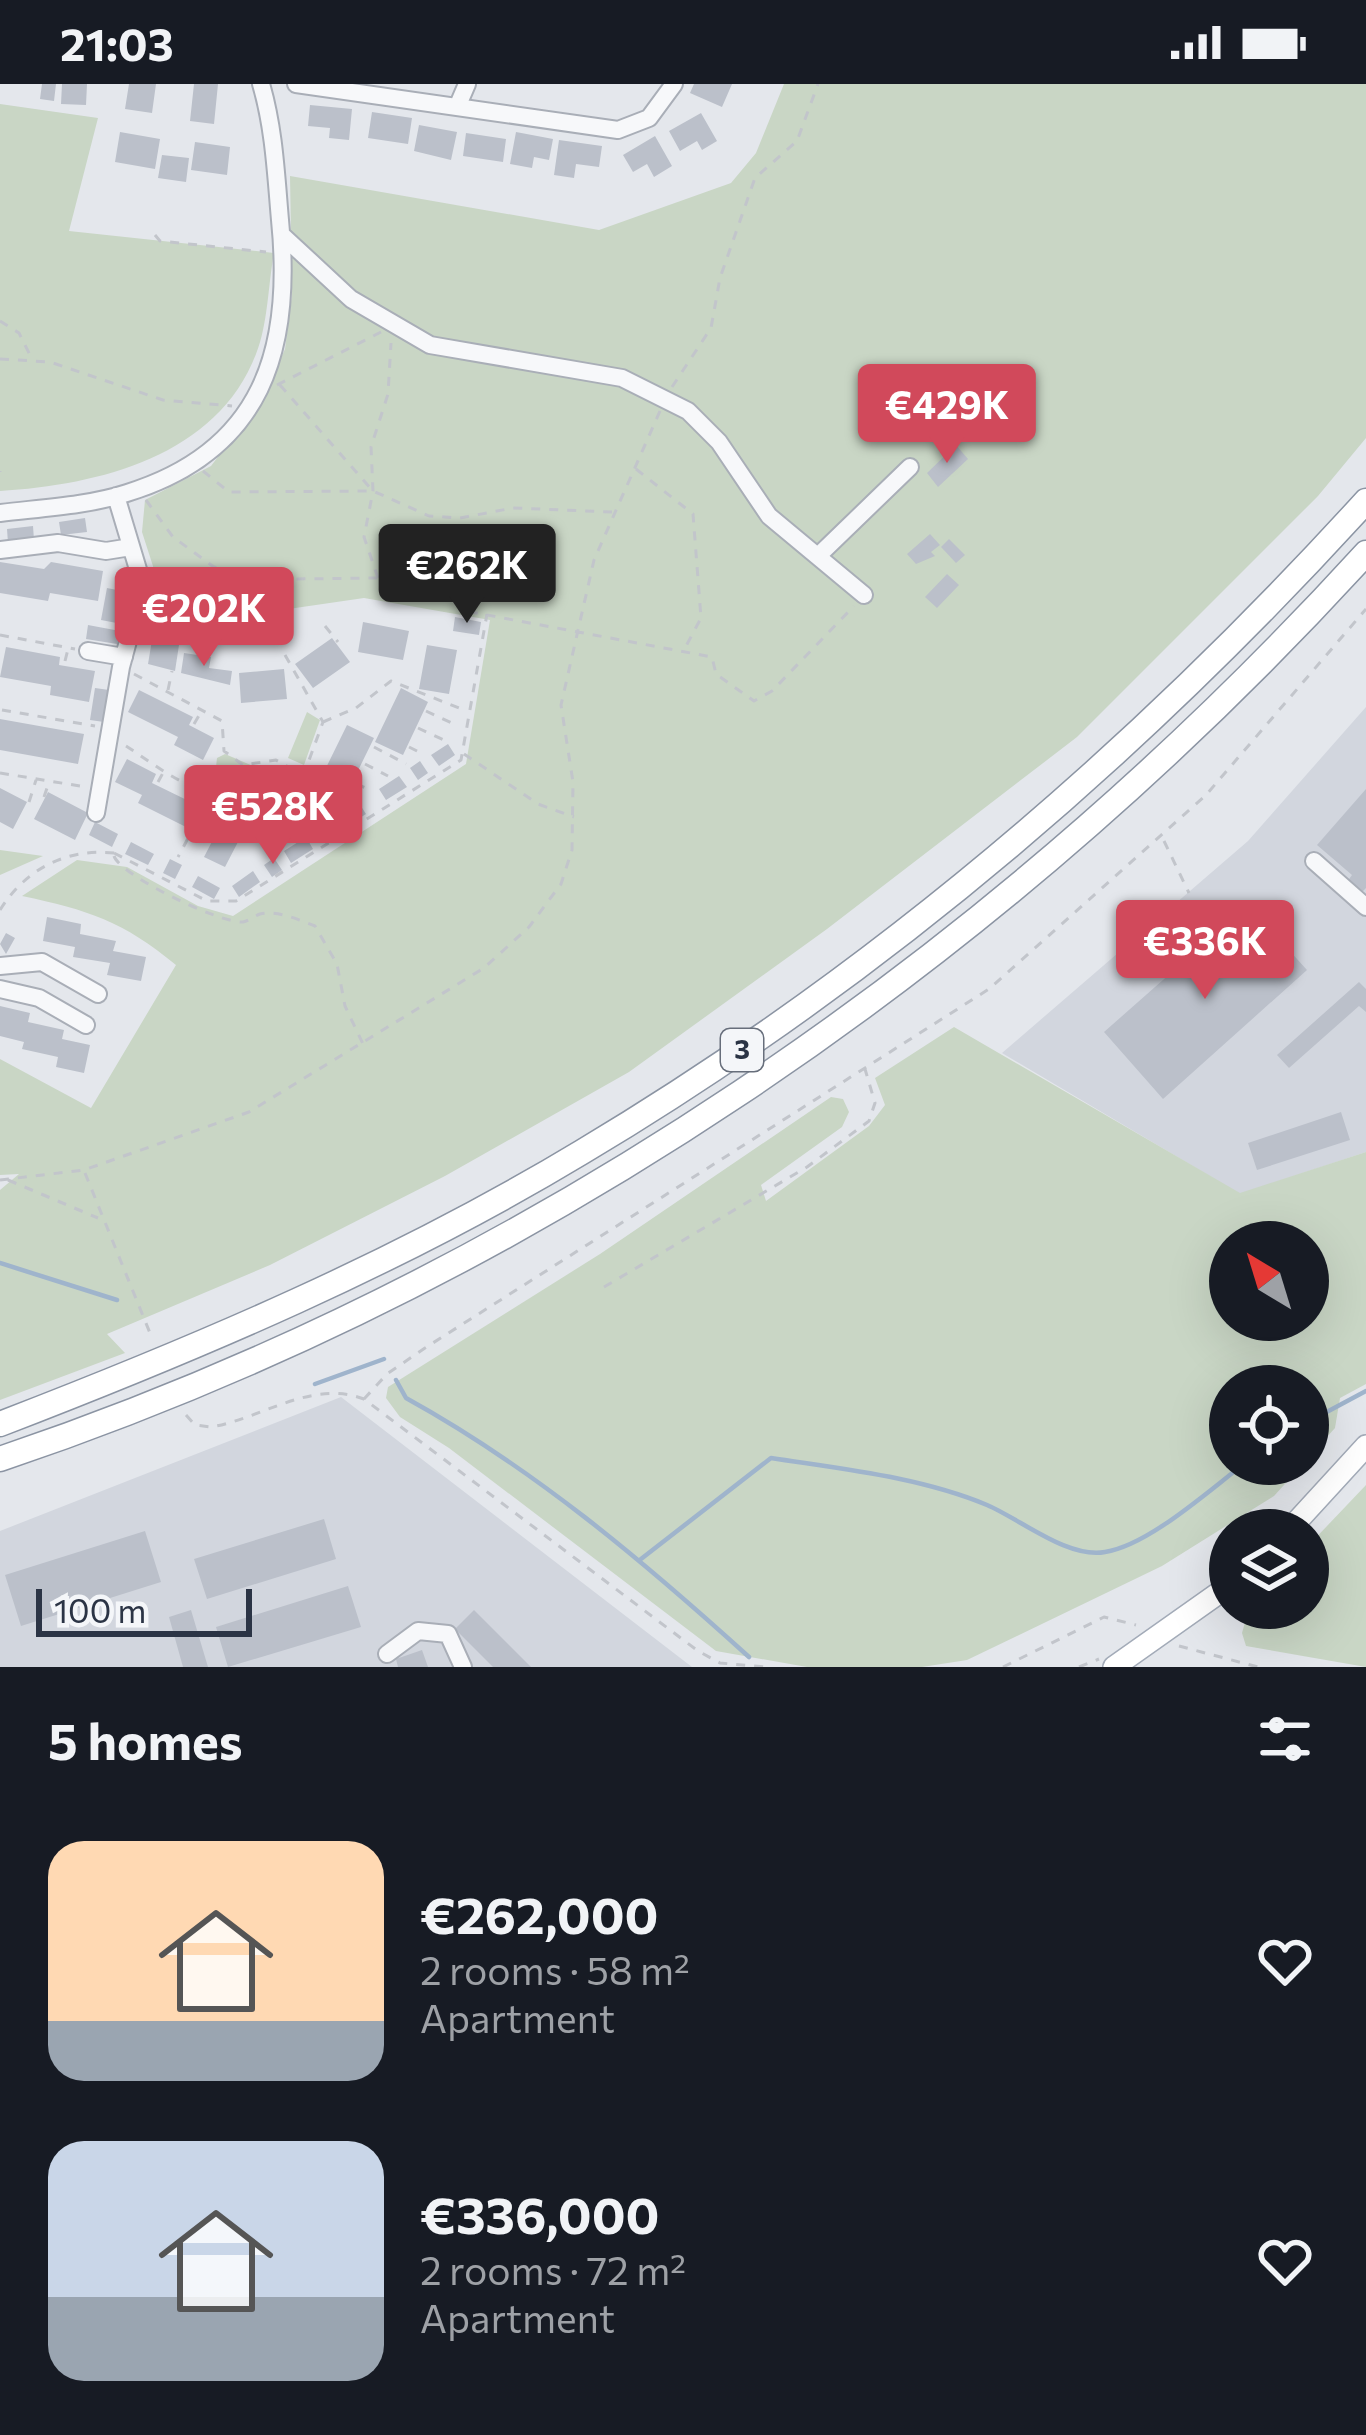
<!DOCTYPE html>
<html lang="en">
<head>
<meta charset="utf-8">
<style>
  body { margin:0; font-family:Commissioner,sans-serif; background:#242831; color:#f1f3f6; height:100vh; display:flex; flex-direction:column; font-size:45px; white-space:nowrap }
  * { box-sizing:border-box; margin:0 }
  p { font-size:39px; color:#9ea1a6 }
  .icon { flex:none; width:66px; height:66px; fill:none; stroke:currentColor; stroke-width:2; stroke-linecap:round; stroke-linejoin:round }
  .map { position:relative; height:1583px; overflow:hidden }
  .side { display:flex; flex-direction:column; background:#171b24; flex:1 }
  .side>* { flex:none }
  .needle { width:78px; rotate:322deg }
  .fabs { position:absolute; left:1209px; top:1137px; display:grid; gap:24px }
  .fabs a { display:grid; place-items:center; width:120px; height:120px; border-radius:50%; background:#171b24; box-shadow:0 12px 48px #0002; font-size:60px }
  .scale { position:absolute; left:36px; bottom:30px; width:216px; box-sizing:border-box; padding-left:12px; border:6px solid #2b3445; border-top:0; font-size:33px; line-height:42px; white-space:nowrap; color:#2b3445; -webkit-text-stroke:9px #f4f6f9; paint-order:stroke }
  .price { position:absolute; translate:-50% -102px; padding:0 27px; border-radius:12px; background:#d1495b; color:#fff; font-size:39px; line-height:78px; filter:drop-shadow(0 3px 6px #0008) }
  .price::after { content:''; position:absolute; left:50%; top:72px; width:36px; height:27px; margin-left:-18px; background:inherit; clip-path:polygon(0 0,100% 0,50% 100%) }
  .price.current { background:#222; color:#fff }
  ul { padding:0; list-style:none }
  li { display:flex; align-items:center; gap:36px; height:300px; padding:0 48px }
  li span { display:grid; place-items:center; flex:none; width:336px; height:240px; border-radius:36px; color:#555 }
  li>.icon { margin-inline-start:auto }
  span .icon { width:144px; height:144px; fill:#fffc; stroke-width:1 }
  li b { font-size:51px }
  h2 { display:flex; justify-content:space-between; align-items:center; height:144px; padding:0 48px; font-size:51px }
  .status { display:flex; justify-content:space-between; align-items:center; height:84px; padding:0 60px; background:#171b24; direction:ltr }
  .status svg { height:33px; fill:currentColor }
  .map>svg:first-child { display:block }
  .built { fill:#d2d6de }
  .green { fill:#c9d6c5; fill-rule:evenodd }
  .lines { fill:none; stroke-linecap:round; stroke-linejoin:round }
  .stream { stroke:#9fb4cc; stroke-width:4.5 }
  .building { fill:#bbc0ca }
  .minor-casing { stroke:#a9aeb7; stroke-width:20 }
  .major-casing { stroke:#a3abb8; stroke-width:24 }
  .highway-casing { stroke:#8b94a3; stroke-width:27 }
  .path { stroke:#c2c5cb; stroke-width:3; stroke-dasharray:9 9; stroke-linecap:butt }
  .minor { stroke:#f7f8fa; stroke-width:16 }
  .major { stroke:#fff; stroke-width:21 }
  .highway { stroke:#fff; stroke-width:24 }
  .labels { text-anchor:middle; stroke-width:9; stroke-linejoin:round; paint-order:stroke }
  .shield { fill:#f4f6f9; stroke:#676e7b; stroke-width:3 }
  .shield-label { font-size:27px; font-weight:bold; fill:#2b3445 }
</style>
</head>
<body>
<div class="status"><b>21:03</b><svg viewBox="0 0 49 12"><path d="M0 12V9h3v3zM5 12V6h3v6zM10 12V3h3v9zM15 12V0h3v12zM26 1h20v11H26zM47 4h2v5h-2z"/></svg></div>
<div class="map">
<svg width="1366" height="1583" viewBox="0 0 1366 1583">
  <rect width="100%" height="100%" fill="#e4e7ec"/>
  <path class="built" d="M1366 623V1068L1240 1110 1002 969 1248 757Z
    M341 1313 692 1583H0V1447Z"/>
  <path class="green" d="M784 0H1366V354L1318 412 1077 653 827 845 629 988 445 1092 270 1181 107 1250 125 1269 0 1316V1106L19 1090 0 1091V975L91 1024 176 881C123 837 88 826 22 812L77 776 127 783 198 822 233 832 466 680 490 536 364 514 233 533 160 504 142 448 145 416 211 382 265 311 285 265 292 210 290 92 599 146 731 99 756 69Z
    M0 20 98 34 69 147 274 169C268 201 268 240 256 270 217 372 99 401 0 407Z
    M307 628 320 636 304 681 288 674Z
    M225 670 253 682 247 700 223 699 215 692 217 674Z
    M0 766 43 772 0 791Z
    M954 943 1240 1109 1366 1068V1300L1340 1314 1335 1344 1308 1374V1302H1230V1380H1303L1274 1412 1162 1482 967 1576 922 1583H807L716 1567 449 1364 400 1333 386 1314 388 1303 600 1170 831 1013 843 1015 849 1028 842 1043 761 1101 766 1117 869 1042 885 1021 875 994ZM1230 1158H1308V1236H1230Z
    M1366 1401V1583L1246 1562 1242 1549 1249 1524H1308V1462Z"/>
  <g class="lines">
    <path class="stream" d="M0 1179 117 1216
      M396 1296 406 1314C533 1384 642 1476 749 1573
      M315 1300 384 1275
      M1308 1338 1366 1307
      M641 1475 771 1374C842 1385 920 1393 987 1421 1020 1435 1068 1475 1105 1468 1149 1461 1208 1407 1244 1380"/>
  </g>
  <path class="building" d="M42 0H56L54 17 40 15Z
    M62 0H87L86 21 61 20Z
    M129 0H156L152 29 125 25Z
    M194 0H218L214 40 190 37Z
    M694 0H732L722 23 690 9Z
    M310 21 352 25 349 56 329 54 330 44 308 42Z
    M372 28 412 34 408 60 368 54Z
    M701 29 717 57 702 66 697 57 680 67 669 47Z
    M419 41 457 48 451 76 414 67Z
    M120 48 160 55 155 85 115 78Z
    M516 48 553 55 549 76 534 73 532 84 510 80Z
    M466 49 506 55 503 78 463 72Z
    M655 52 672 82 654 93 647 80 633 88 623 71Z
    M559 56 602 62 599 83 576 80 574 94 554 91Z
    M195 58 230 63 227 91 191 86Z
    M162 71 189 74 186 98 158 94Z
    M939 333 948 343 933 356 924 346Z
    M956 361 968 375 938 403 927 389Z
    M85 434 87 448 61 451 59 438Z
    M33 442 34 456 8 459 7 445Z
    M930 450 940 461 931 468 935 472 916 480 907 470Z
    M949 455 965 471 956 479 941 463Z
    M0 478 44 485 51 478 103 487 98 517 50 509 48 517 0 509Z
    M947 490 959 501 937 524 925 513Z
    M107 504 127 508 122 540 101 536Z
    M455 533 481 538 479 551 453 547Z
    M363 538 409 547 403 576 358 568Z
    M88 541 120 547 117 560 86 555Z
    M332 554 350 578 313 604 295 580Z
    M152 556 179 561 175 587 148 580Z
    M427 561 457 566 449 610 419 605Z
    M6 563 60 573 59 581 95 587 89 618 50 611 51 602 0 593Z
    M184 569 211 573 209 584 232 587 230 601 181 589Z
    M284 585 287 615 241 619 239 589Z
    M95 604 109 606 104 638 90 636Z
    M401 604 428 618 403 671 375 658Z
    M139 606 193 633 189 641 214 654 203 676 174 661 178 653 128 628Z
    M0 635 84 650 78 680 0 666Z
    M347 641 374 654 348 707 321 694Z
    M448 660 455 671 439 682 431 671Z
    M127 675 156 690 152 699 197 721 186 743 138 719 142 711 115 698Z
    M420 677 428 689 418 696 410 684Z
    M287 690 309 701 286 746 265 735Z
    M399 692 407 703 386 716 379 705Z
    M0 704 27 718 13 745 0 738Z
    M1366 705V804L1360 810 1347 798 1352 791 1317 761Z
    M48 708 88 729 75 756 34 735Z
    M232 719 253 729 225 783 204 773Z
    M359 719 366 730 344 744 337 733Z
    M95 738 118 750 112 763 89 751Z
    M328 741 335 752 325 759 318 748Z
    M306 753 313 765 291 779 284 767Z
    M131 758 154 770 148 781 125 770Z
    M274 774 282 786 272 793 264 781Z
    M170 775 182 781 175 795 163 789Z
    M253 787 260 798 239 813 232 802Z
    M198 792 220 804 214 815 192 803Z
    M1248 821 1307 886 1163 1015 1104 948Z
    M47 833 81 840 80 850 116 857 113 867 146 873 141 897 107 891 110 879 73 873 75 863 43 857Z
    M6 849 15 854 6 870 0 860Z
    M1359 898 1366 905V928L1359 922 1289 984 1277 971Z
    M0 922 30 929 28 938 64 946 62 955 90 961 84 989 56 983 58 973 22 965 24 958 0 952Z
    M1341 1028 1350 1056 1257 1086 1248 1059Z
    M324 1435 336 1475 207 1515 194 1475Z
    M145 1447 161 1498 21 1542 5 1491Z
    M348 1502 361 1543 228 1583 216 1543Z
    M191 1526 208 1583H183L169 1533Z
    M474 1526 531 1583H493L455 1545Z
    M422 1566 428 1583H398L396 1575Z"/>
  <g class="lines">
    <g class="minor-casing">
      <path id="minor" d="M296 0 618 46 649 34 674 0
        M458 21 467 0
        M282 151 351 215 430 261 622 294 688 327 719 358 769 432 864 511
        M0 429C41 424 87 422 127 409 263 367 293 265 280 136 276 90 274 44 261 0
        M0 466 58 459 106 467 131 463
        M819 471 910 383
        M88 567 124 573
        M96 729 121 583 143 502 116 412
        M1314 777 1366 823
        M0 882 42 878 98 910
        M0 905 39 914 86 941
        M387 1570 418 1547 448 1550 463 1583"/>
    </g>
    <g class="major-casing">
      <path id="major" d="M1289 1446 1366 1362
        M1114 1583 1230 1501"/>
    </g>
    <g class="highway-casing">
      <path id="highway" d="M0 1340C200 1263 398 1179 582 1068 877 892 1136 670 1366 417
        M0 1375C525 1198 994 877 1366 469"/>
    </g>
    <path class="path" d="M155 151 160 157 266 168
      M0 237 19 249 32 275
      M0 275 50 278 163 316 232 322
      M277 301 381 248
      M280 301 372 406
      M672 303 711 244 720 194 755 94 797 57 818 0
      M636 385 693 430 701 534 685 564
      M0 387V388
      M203 387 229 408 373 407 429 432 460 434 513 424 612 428
      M146 416 173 453 214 483 291 495 378 494 429 503 471 528 712 573 716 590 754 617 772 607 854 522
      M378 494 364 453 373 407 371 363 388 310 391 259
      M325 542 338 558
      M0 551 75 565
      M285 571 323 638 304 690
      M65 577 68 565
      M134 590 222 637 224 667 243 681 276 676 347 716
      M168 606 172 587
      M2 626 95 642
      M426 627 456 641
      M323 638 356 624 391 597 459 624
      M194 640 201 628
      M418 644 444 656
      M126 662C151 678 176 699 204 706L207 719 178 773
      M374 663 406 680
      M409 663 423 670
      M464 670 538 720 574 733
      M365 680 388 692
      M0 689 86 703
      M158 698 164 687
      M356 700 368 705
      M44 713 49 698
      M308 714 331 726
      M29 718 36 696
      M298 733 310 740
      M1164 757 1189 809
      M114 769 207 817H236L461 676 487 530
      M114 772C120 791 218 839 243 838 249 837 254 832 260 830 278 826 299 836 315 842L337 880 345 922 363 960
      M0 826C25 786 65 764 114 769
      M85 1089 152 1254
      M0 1096 84 1086 249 1028 484 884 529 843 561 800 572 766 573 698 561 621 594 476 660 327
      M8 1096 98 1134
      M604 1203 807 1083 869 1037 875 1019 865 985
      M364 1315 387 1290 425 1264 989 905 1206 711 1366 525
      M186 1331 195 1341 211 1343C261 1335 311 1295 364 1315L698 1567 720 1579 766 1583
      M1179 1562 1258 1583
      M1003 1583 1104 1533 1136 1541
      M1079 1583 1099 1575"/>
    <use href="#minor" class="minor"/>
    <use href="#major" class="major"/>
    <use href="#highway" class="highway"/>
  </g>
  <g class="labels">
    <rect class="shield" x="721" y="945" width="42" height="42" rx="9"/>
    <g class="shield-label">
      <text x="742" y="975">3</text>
    </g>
  </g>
</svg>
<div class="fabs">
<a><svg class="needle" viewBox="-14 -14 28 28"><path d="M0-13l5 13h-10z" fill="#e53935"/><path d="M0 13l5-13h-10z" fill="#9ea1a6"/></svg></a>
<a><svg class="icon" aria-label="locate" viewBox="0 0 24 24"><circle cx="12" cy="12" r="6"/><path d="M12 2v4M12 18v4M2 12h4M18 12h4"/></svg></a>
<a><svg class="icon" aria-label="layers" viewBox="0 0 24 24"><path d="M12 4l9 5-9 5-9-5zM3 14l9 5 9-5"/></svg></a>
</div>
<div class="scale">100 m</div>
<b class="price" style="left:947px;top:382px">€429K</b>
<b class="price current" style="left:467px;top:542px">€262K</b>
<b class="price" style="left:204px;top:585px">€202K</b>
<b class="price" style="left:273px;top:783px">€528K</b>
<b class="price" style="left:1205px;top:918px">€336K</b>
</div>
<section class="side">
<h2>5 homes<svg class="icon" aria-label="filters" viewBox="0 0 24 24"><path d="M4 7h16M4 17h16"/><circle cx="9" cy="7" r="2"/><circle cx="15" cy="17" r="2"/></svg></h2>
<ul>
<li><span style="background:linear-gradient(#ffd9b3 75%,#9aa5b1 0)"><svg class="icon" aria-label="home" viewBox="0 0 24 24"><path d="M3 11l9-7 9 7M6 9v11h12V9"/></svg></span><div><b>€262,000</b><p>2 rooms · 58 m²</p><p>Apartment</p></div><svg class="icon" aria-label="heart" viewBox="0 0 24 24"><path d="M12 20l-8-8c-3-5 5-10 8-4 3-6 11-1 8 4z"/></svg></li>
<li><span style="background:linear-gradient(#c9d6e8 65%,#9aa5b1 0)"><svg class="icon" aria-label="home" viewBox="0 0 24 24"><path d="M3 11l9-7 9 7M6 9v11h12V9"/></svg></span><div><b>€336,000</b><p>2 rooms · 72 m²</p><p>Apartment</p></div><svg class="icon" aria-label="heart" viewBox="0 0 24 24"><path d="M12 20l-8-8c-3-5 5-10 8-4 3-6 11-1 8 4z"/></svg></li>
</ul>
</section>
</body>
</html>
